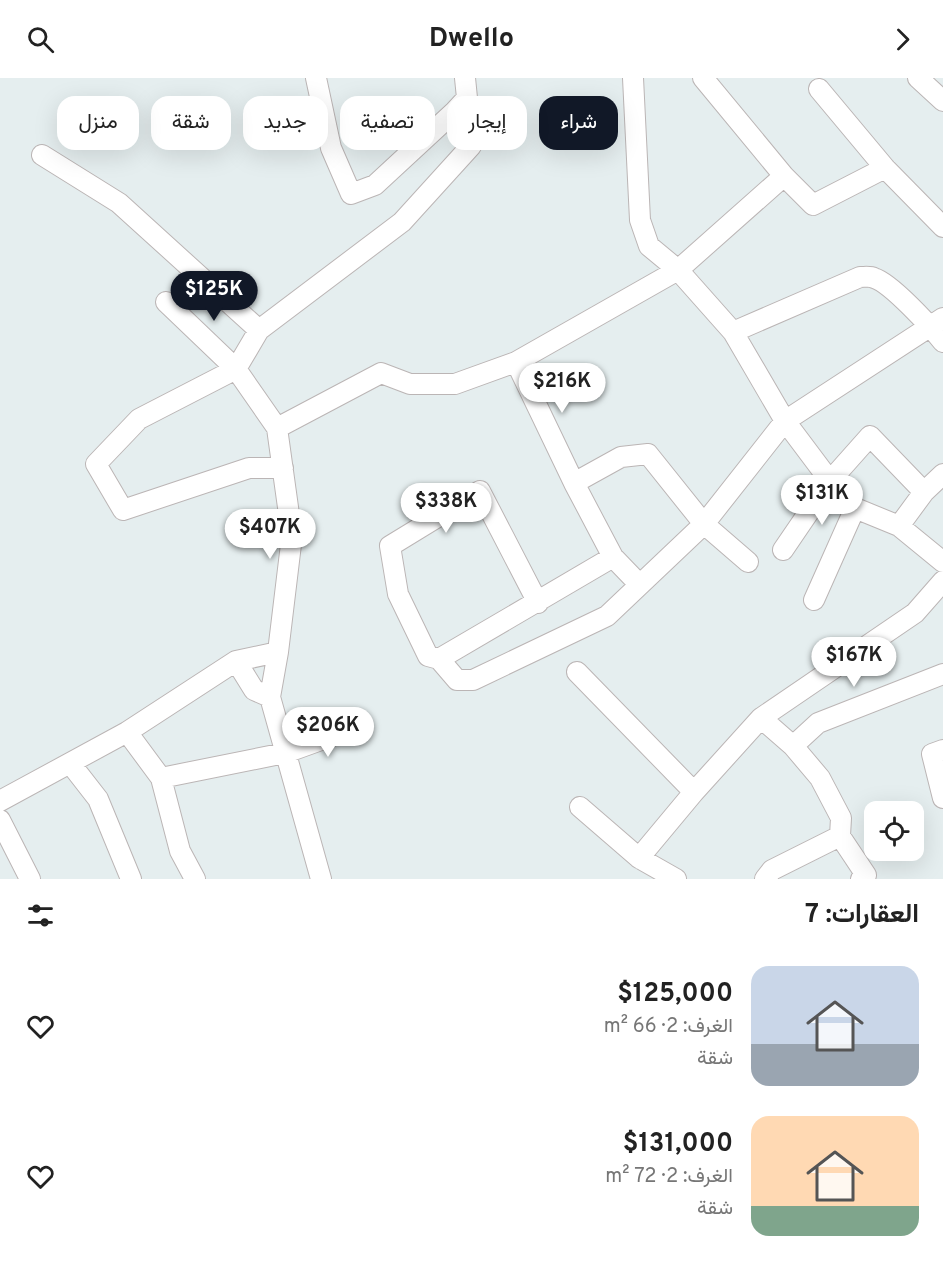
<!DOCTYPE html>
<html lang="ar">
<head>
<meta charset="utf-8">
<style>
  body { margin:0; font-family:Overpass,Vazirmatn,sans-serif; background:#f2f2f2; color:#222; direction:rtl; height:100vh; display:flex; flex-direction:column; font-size:22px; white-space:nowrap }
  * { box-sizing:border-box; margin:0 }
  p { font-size:20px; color:#767676 }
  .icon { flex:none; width:33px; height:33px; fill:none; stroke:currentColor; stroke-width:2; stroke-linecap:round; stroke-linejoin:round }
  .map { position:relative; height:801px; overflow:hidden; direction:ltr }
  .side { display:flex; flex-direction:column; background:#fff; flex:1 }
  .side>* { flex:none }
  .banner { position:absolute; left:18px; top:18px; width:600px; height:54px; direction:rtl; display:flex; gap:12px }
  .buttons { position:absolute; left:864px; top:723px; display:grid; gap:12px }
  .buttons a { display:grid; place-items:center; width:60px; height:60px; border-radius:12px; background:#fff; box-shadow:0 6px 24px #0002; font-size:30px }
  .price { position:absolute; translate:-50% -51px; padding:0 14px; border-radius:21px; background:#fff; color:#222; font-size:20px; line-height:39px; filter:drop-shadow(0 2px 3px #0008) }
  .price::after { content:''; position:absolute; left:50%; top:36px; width:18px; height:14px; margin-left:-9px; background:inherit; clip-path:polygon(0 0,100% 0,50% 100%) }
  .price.on { background:#111827; color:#fff }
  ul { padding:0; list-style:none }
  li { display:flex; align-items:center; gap:18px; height:150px; padding:0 24px }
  li span { display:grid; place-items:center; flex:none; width:168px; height:120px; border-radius:18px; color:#555 }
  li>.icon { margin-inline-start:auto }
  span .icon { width:72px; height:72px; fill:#fffc; stroke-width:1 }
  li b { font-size:26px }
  h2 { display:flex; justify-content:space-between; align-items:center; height:72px; padding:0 24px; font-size:26px }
  .chip { padding:0 21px; border-radius:18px; background:#fff; box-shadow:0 6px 24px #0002; font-size:21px; line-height:54px }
  .chip.on { background:#111827; color:#fff }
  header { display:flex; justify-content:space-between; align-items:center; height:78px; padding:0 24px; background:#fff; font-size:27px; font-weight:700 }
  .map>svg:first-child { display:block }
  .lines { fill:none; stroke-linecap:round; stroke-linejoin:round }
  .minor-casing { stroke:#bbb5b5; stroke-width:22 }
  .minor { stroke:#fff; stroke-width:20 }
</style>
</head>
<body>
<header><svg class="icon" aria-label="forward" viewBox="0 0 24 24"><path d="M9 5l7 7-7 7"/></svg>Dwello<svg class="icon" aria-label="search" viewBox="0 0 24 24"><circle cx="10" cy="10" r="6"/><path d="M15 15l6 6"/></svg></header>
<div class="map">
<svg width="943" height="801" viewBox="0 0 943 801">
  <rect width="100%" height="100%" fill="#e5eeef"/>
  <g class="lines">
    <g class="minor-casing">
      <path id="minor" d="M316 0 331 70 351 116 375 107 455 33 467 20 465 0
        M633 0 640 142 649 168 678 192 733 254 785 343 830 403 855 430 899 448 943 484
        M703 0 784 98 813 127 885 90
        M918 0 943 23
        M819 11 885 90 943 149
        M42 77 119 125 259 252
        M166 224 236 291 277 350 292 458 278 574 270 619 321 801
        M733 254 860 199C865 199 870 198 874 200 891 205 931 249 943 264
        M516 284 574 405 613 479 639 506
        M277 350 381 295 410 306H455L516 284 678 192 784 98
        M283 390H249L123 432 96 386 139 341 236 291 259 252 402 144 471 68 467 43 455 33
        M574 405 621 379 648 376 704 446 748 484
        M899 448 924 414 943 396
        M783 472 830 403 870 358 924 414
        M814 522 855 430
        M538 525 480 413 390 468 398 516 428 578 439 581 457 602H473L607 538 704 446 785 343 943 240
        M439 581 613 479
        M236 583 254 612 270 619
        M577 594 694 714
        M761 640 793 668 820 700 841 740 840 758 866 797 861 801
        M127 654 161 700 180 773 195 801
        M793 668 818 645 943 596
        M943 672 932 676 943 720
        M70 685 98 721 131 801
        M161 700 285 675 357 649
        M0 723 127 654 236 583 278 574
        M580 729 639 780 676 801
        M0 742 30 801
        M639 780 694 714 761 640 915 535 943 503
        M765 801 772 792 840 758"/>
    </g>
    <use href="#minor" class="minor"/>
  </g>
</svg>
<div class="buttons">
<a><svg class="icon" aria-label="locate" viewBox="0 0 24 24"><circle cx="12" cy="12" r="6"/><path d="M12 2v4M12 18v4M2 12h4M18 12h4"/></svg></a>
</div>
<b class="price on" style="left:214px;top:244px">$125K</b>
<b class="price" style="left:562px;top:336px">$216K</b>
<b class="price" style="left:822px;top:448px">$131K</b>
<b class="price" style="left:446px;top:456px">$338K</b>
<b class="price" style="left:270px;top:482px">$407K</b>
<b class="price" style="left:854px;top:610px">$167K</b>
<b class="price" style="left:328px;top:680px">$206K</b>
<div class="banner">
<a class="chip on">شراء</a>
<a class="chip">إيجار</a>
<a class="chip">تصفية</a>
<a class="chip">جديد</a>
<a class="chip">شقة</a>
<a class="chip">منزل</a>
</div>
</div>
<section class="side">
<h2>العقارات: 7<svg class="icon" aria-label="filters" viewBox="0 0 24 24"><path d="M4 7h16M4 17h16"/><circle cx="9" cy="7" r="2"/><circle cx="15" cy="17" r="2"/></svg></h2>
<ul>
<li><span style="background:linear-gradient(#c9d6e8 65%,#9aa5b1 0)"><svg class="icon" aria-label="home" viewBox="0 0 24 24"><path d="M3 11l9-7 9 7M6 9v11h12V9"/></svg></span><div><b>$125,000</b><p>الغرف: 2 · 66 m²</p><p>شقة</p></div><svg class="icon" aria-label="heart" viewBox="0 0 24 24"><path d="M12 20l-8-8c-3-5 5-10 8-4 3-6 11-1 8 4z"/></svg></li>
<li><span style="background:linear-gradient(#ffd9b3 75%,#7fa58c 0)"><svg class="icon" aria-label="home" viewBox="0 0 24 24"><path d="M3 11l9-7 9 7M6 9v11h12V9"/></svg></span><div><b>$131,000</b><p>الغرف: 2 · 72 m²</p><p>شقة</p></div><svg class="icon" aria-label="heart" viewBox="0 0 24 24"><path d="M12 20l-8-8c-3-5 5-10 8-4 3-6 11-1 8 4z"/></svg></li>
</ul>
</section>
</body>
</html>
